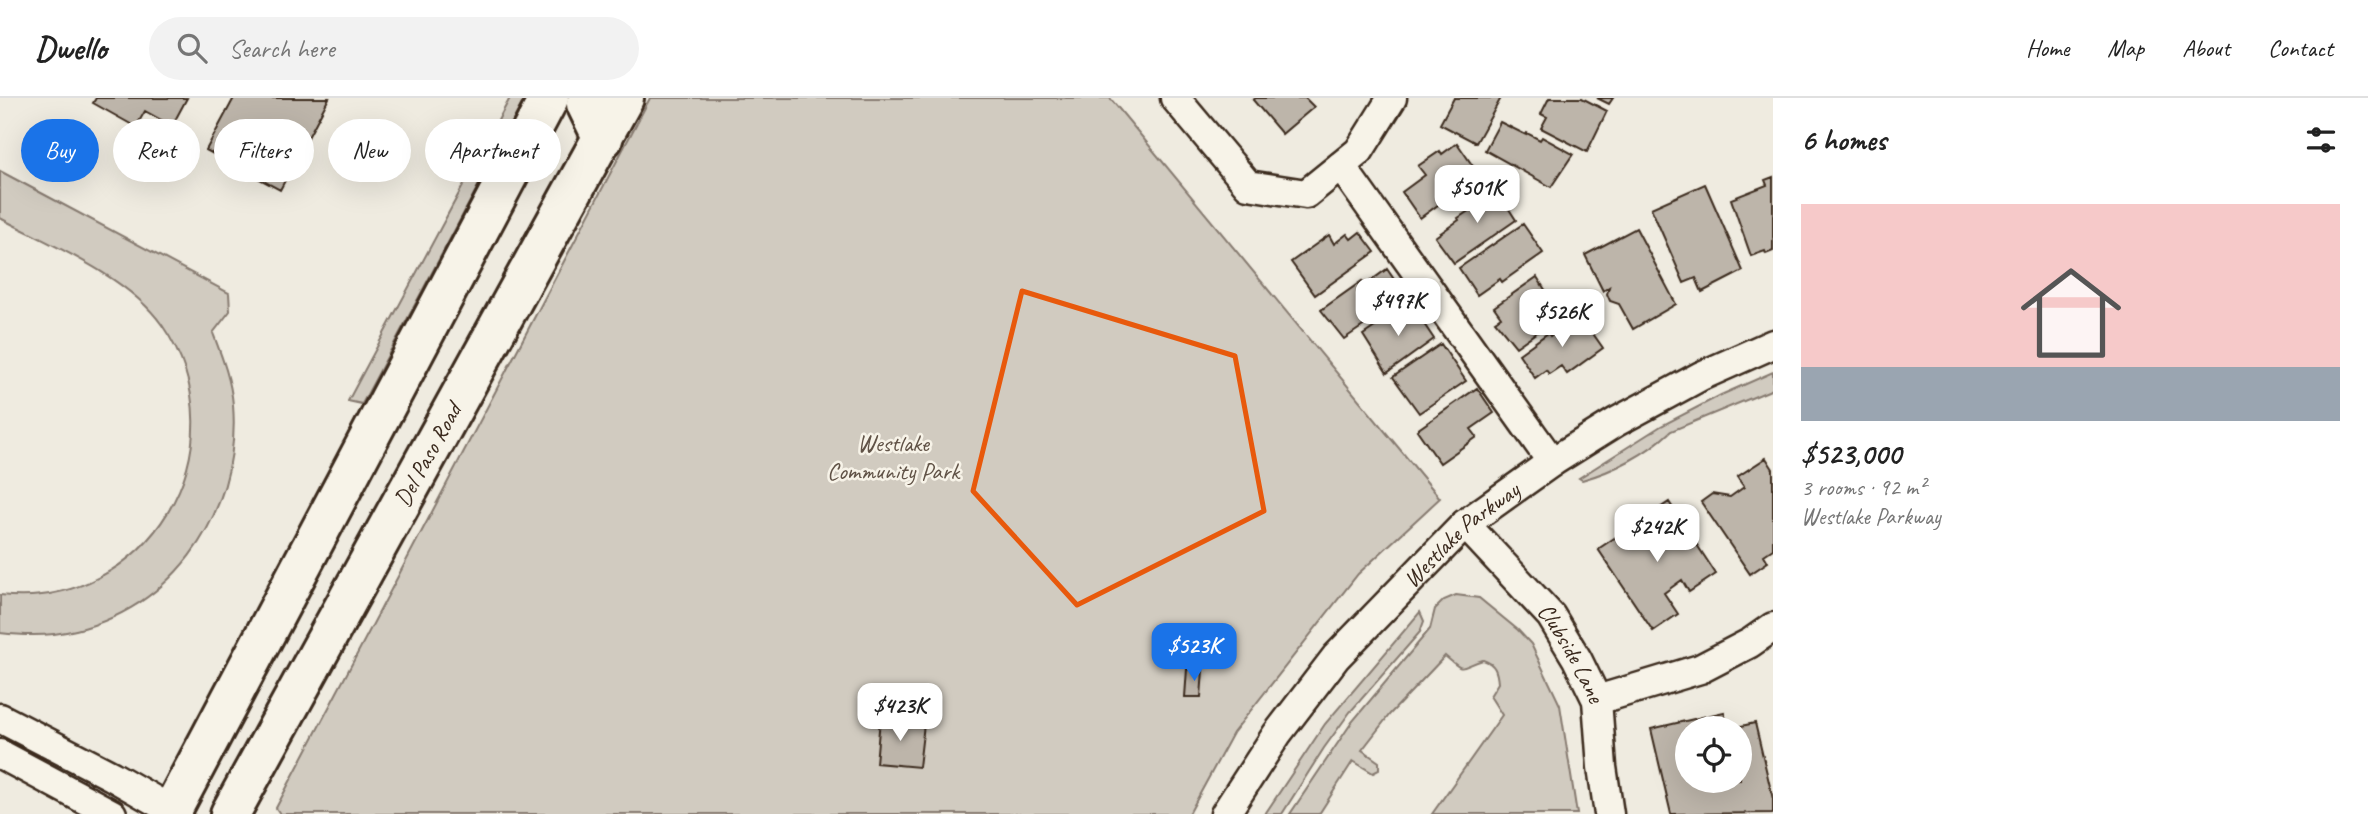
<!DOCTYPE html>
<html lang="en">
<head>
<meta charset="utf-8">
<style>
  body { margin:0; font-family:Caveat,sans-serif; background:#f2f2f2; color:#222; height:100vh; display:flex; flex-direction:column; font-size:26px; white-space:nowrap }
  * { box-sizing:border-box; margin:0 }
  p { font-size:23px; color:#767676 }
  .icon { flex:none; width:38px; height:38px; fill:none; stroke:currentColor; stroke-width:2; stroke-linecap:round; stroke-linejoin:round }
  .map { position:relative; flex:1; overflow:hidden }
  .side { display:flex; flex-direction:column; background:#fff; width:595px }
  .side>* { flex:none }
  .banner { position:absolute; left:21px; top:21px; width:665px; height:63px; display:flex; gap:14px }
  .fabs { position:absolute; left:1675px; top:618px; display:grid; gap:14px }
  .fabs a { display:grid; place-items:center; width:77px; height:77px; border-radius:50%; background:#fff; box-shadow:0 7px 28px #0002; font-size:35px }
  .price { position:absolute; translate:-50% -60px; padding:0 16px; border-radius:14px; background:#fff; color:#222; font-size:23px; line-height:46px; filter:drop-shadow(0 2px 4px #0008) }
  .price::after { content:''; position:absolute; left:50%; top:42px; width:21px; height:16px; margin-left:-10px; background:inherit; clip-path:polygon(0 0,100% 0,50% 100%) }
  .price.on { background:#1a73e8; color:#fff }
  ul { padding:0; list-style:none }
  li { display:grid; align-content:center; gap:14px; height:371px; padding:0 28px }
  li span { display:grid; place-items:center; height:217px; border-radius:0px; color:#555 }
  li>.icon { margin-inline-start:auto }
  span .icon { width:126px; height:126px; fill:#fffc; stroke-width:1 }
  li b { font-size:30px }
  h2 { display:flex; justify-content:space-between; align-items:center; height:84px; padding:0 28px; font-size:30px }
  .pill { padding:0 24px; border-radius:32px; background:#fff; box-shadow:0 7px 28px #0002; font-size:24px; line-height:63px }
  .pill.on { background:#1a73e8; color:#fff }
  header { display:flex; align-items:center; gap:42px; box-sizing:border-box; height:98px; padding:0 35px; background:#fff; border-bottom:2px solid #e0e0e0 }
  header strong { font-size:33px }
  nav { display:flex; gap:38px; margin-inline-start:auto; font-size:24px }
  .search { width:490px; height:63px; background:#f2f2f2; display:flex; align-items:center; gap:18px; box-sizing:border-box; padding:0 24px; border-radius:38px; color:#767676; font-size:26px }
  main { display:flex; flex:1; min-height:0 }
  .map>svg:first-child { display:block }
  .green { fill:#d1cbc0; stroke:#867a6f; stroke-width:2 }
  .building { fill:#bdb5aa; stroke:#3b2a1e; stroke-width:2 }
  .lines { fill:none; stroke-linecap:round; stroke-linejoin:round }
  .street-casing { stroke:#3b2a1e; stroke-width:33 }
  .secondary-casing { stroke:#3b2a1e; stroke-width:44 }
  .street { stroke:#f7f3e8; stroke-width:28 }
  .secondary { stroke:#f7f3e8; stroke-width:38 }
  .marked { fill:none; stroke:#e8590c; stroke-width:5; stroke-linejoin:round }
  .labels { text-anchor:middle; stroke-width:5; stroke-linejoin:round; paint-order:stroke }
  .park-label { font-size:24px; fill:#605246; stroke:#f7f3e8 }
  .street-label { font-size:24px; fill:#3b2a1e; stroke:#f7f3e8 }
</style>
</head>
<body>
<header>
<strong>Dwello</strong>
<div class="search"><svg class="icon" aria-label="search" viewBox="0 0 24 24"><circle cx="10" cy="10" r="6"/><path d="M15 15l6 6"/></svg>Search here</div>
<nav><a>Home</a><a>Map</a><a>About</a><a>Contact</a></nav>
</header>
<main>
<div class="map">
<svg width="1773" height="716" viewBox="0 0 1773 716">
  <rect width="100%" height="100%" fill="#efebe0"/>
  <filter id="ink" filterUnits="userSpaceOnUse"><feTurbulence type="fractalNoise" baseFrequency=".0143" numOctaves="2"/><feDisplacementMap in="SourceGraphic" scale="14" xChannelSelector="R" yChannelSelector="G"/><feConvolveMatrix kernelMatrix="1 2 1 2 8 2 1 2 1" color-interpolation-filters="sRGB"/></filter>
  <g filter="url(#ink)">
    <path class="green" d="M510 0H525L362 306 348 303Z
      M650 0H1110L1440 400 1358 476 1233 635 1189 716H280L276 710Z
      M0 73 229 195 230 213 213 235C222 259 231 282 233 307 242 418 167 522 54 536 36 538 18 537 0 535V497C147 514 247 349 162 227 129 179 51 147 0 120Z
      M1773 274V291L1671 333C1647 356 1614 373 1582 382L1579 380 1661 328 1721 297Z
      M1456 497 1479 500 1518 532 1531 546 1560 607 1577 716H1432L1502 617 1490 598 1498 585C1497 573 1495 566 1483 562 1458 569 1467 577 1445 558L1390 616 1362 652 1379 664V672L1373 675 1353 663 1319 716H1290L1352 624 1430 531 1435 511 1444 502Z
      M1420 514 1424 523 1420 534 1350 614 1324 650 1282 716H1265L1325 626Z"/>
    <path class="building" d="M96 0H187L172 28 145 13 136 29 93 5Z
      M234 0H329L280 92 206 52Z
      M1256 0H1305L1314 9 1282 36 1253 2Z
      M1454 0H1501L1476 45 1440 26Z
      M1549 0H1582L1607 13 1587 54 1541 30 1547 19 1541 16Z
      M1597 0H1613L1609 6Z
      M1500 24 1526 37 1527 35 1540 42 1542 39 1573 56 1551 89 1485 52Z
      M1457 45 1479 77 1420 120 1402 94 1425 77 1418 68 1440 53 1442 56Z
      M1773 79V153L1766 156 1765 153 1751 158 1731 101 1767 87 1765 82Z
      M1705 86 1743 173 1702 194 1696 180 1684 185 1651 110Z
      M1497 88 1509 106 1507 108 1516 122 1454 165 1435 139 1459 122 1458 120 1470 112 1468 109Z
      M1523 126 1543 155 1502 184 1500 181 1477 197 1459 170Z
      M1636 130 1676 206 1633 231 1619 206 1610 203 1607 196 1609 189 1603 193 1585 157Z
      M1360 134 1375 154 1315 197 1291 164 1329 137 1334 146 1347 136 1351 141Z
      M1387 171 1406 199 1344 241 1321 212 1362 183 1365 187Z
      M1537 179 1561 217 1516 249 1495 223 1501 219 1494 209Z
      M1410 205 1434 241 1387 275 1363 237Z
      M1580 217 1603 250 1567 276 1561 268 1549 276 1546 272 1535 280 1519 256 1548 235 1550 238Z
      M1441 246 1466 283 1419 315 1393 279Z
      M1477 290 1494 315 1471 331 1477 339 1440 365 1417 332Z
      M1766 360 1773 371V451L1764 457 1768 464 1750 476 1701 404 1712 396 1730 399 1744 389 1737 379Z
      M1669 404 1716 476 1689 494 1682 482 1664 495 1678 516 1653 533 1598 451 1631 429 1638 440 1655 429 1648 418Z
      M1187 571 1203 572 1201 599H1185Z
      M1724 614 1728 630H1687V682H1740V630H1732L1755 625 1773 701V715L1671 716 1651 631Z
      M880 621 924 626 919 669 876 665Z"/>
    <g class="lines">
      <g class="street-casing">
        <g id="street">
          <path d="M1175 0 1248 87 1306 96 1359 53 1392 0"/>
          <path d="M1341 68 1552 364"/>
          <path id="s1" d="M1465 426 1551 518 1577 561 1597 602 1602 669 1609 716"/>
          <path d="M1597 602 1700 571 1750 545 1773 529"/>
          <path d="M0 620 112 678 178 716"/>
          <path d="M0 656 112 716"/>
          <path id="s2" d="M1225 716 1277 636 1336 559 1465 426 1552 364 1616 324 1701 278 1773 246"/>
        </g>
      </g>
      <g class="secondary-casing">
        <g id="secondary">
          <path d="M588 0 586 6 603 41"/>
          <path d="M170 716 549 0"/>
          <path id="s3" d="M230 716 624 0"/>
        </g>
      </g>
      <use href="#street" class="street"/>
      <use href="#secondary" class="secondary"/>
    </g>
  </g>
  <path class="marked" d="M1022 193 1235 258 1264 413 1077 507 973 393Z"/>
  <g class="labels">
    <g class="park-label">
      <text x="893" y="353">Westlake<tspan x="893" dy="28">Community Park</tspan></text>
    </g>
    <g class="street-label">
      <text dy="8" stroke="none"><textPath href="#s3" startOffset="410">Del Paso Road</textPath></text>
      <text dy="8" stroke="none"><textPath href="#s2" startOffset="368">Westlake Parkway</textPath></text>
      <text dy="8" stroke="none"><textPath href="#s1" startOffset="168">Clubside Lane</textPath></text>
    </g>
  </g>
</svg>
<div class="fabs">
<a><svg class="icon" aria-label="locate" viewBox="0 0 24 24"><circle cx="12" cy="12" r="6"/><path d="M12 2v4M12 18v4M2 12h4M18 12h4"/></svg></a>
</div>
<b class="price" style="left:1477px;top:127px">$501K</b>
<b class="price" style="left:1398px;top:240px">$497K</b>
<b class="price" style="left:1562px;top:251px">$526K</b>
<b class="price" style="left:1657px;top:466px">$242K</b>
<b class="price on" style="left:1194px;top:585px">$523K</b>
<b class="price" style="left:900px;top:645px">$423K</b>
<div class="banner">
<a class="pill on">Buy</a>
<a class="pill">Rent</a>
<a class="pill">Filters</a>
<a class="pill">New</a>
<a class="pill">Apartment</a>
</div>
</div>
<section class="side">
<h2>6 homes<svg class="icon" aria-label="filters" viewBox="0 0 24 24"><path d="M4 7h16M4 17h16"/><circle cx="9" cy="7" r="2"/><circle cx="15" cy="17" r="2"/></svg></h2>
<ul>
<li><span style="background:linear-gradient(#f6c9c9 75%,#9aa5b1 0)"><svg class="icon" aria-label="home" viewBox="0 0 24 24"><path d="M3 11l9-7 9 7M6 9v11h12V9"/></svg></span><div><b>$523,000</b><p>3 rooms · 92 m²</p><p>Westlake Parkway</p></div></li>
</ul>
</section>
</main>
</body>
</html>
